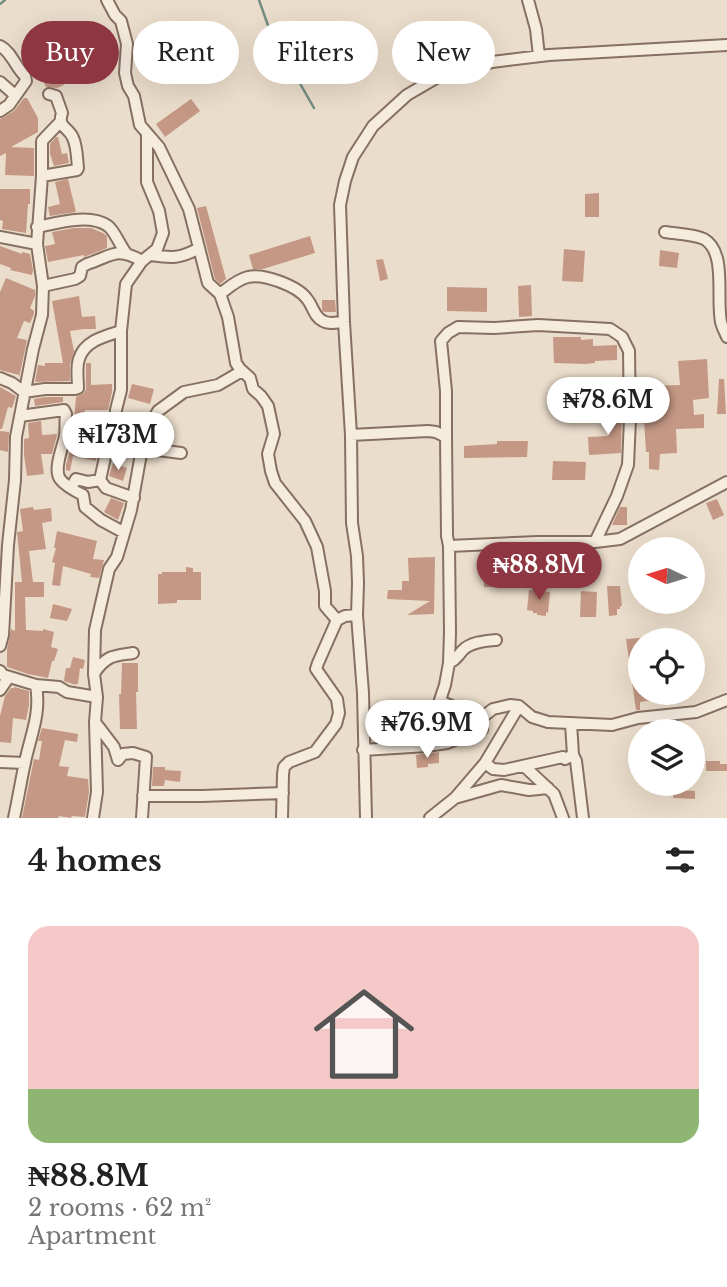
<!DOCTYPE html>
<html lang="en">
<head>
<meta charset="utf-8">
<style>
  body { margin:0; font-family:"Libre Baskerville",serif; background:#f6f6f6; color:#222; height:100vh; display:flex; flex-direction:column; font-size:26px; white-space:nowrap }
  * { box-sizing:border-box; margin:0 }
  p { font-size:23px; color:#767676 }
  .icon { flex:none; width:38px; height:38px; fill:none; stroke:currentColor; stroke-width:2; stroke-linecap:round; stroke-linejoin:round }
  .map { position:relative; height:818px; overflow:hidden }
  .sheet { display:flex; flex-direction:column; background:#fff; flex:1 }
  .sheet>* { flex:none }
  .hud { position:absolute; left:21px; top:21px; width:686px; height:63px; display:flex; gap:14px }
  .needle { width:46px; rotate:274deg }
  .fabs { position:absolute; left:628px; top:537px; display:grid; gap:14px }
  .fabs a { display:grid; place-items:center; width:77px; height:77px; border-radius:50%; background:#fff; box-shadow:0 7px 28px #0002; font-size:35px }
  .price { position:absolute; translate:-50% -60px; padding:0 16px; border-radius:24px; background:#fff; color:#222; font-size:23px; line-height:46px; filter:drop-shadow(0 2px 4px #0008) }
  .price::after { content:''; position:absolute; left:50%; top:42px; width:21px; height:16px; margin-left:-10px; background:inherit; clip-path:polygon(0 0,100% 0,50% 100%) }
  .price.current { background:#8e3742; color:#fff }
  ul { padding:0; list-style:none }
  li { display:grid; align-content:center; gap:14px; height:371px; padding:0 28px }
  li span { display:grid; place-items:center; height:217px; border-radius:21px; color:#555 }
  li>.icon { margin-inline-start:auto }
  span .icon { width:126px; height:126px; fill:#fffc; stroke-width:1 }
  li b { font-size:30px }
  h2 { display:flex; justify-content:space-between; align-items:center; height:84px; padding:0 28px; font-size:30px }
  .chip { padding:0 24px; border-radius:32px; background:#fff; box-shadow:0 7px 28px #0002; font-size:24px; line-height:63px }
  .chip.current { background:#8e3742; color:#fff }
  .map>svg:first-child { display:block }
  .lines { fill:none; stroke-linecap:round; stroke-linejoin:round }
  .stream { stroke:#728e83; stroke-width:2.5 }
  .building { fill:#c49885 }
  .minor-casing { stroke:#867061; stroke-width:14 }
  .minor { stroke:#f6ecde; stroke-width:10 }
</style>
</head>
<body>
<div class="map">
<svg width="727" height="818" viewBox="0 0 727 818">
  <rect width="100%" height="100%" fill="#ebddcb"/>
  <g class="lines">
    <path class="stream" d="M259 0 270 31 314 108
      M0 4 5 0"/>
  </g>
  <path class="building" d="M43 39 53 52 33 67 23 54Z
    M58 72 64 85 57 88 46 87 43 80Z
    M24 98H27L38 118V132L11 147 34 148V176L5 175 6 153 0 156V119L14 111Z
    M191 99 200 111 165 137 156 124Z
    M56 137H58L62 154 67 153 69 163 54 166 50 154V144Z
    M68 179 76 212 50 216 48 207 60 204 55 182Z
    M0 189H30V204H28L26 233 2 229 3 221 0 220Z
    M599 193V217H585V194Z
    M206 206 226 279 220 284 215 279 197 208Z
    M74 228H91L103 233 107 236V248L84 257V255L48 262 45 246 55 244 52 232Z
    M310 236 315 253 263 269H253L249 255Z
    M0 246 22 254V252L30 254 33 270 32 275 10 270 11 268 0 264Z
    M564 249 585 251 583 282 562 281Z
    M660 250 679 253 677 268 659 266Z
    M383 259 388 279 380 281 376 260Z
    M6 278 35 290V296L30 308 34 311V314L30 323 24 321 17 338 27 340 19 378V375L0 370V292Z
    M531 285 532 316 519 317 518 286Z
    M447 287 487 288V312L447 311Z
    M79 296 82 317 95 316 96 329H84L70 331 74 351 70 365V381L35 382 38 365 45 366V363H63L52 301Z
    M322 300H335L336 312H324L322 310Z
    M553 337H581V340L593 339V346L617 345V360L595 361V363L585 364 554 363Z
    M707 359 709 398 693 400 694 415 704 414V428L676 429 677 453 660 454 659 470 649 469V452H646L642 386 680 385 678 361Z
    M86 363H91V385L112 384V392L108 410H85L82 430 94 433 91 446 99 447 96 461 73 456 70 471 66 470V465L72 444 76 397 84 393 86 389Z
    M719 379H724L726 414H717Z
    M132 384 154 389 150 404 128 398Z
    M0 387 16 396 12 408 8 407 2 429H0Z
    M46 397H63V402L35 406 34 399Z
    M622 411 621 453 589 455 588 437 608 436 606 412Z
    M41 421 42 435 57 434 56 439 52 454H41L44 474 27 476 24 455V439L29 438 28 423Z
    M0 431 9 432 8 452 0 450Z
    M497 441H528L527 457 464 458V446L497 444Z
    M553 461 586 462 585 480H552Z
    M113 463 127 468 123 481 109 476Z
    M111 498 124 503 118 520 104 512Z
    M717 499 724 515 713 520 706 503Z
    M33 507 34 510 51 508 52 521 42 523 46 549 29 551 33 582H44V597H25L26 630 43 631V629L54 632 51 647 58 649 54 661H52L48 678 28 674 7 667V649L11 629 15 631V582H22L17 532 23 531 20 509Z
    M620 507H627V525H612Z
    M57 531 97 541 93 559 104 560 99 578 90 577 91 574 63 566 60 586 52 585 55 563 52 562 56 548H54Z
    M484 555H498L497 580H500V587H484Z
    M435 557 434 614 407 615 430 601 387 599 388 590H402V581H409L408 558Z
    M186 567 193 568V572H201V600H177V603L158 604V574H162V572H186Z
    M607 586H620L622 606H620V609H617V615L609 616Z
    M529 590 550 592 548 613 546 612V616L537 615V613H533V611L527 610Z
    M581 591 597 592 596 617H580Z
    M53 604 72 609 67 621 50 618Z
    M640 638V693H652L653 700 640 702V710H636L626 639Z
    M73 657 85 660 83 669 80 668 78 684H76V685L64 681 66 668H70Z
    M122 663H138V692H136L137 729H120L119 694H121Z
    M14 687 29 691V705L26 720 13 718 11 743 0 742V716L5 696 11 688H14Z
    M409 721 411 739 377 741 376 726 397 725V722Z
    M42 728 78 734 77 742 65 740 59 766 69 767 67 776 88 779 89 792 85 817 72 816 71 818 59 816 58 818H22L34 759 39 760 42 741H38Z
    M439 752V763L428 764V767L417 768 416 755Z
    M706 761H720V764H727V771H706Z
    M153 767H165V770L181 771 180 782 165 780 164 786H152Z
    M673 790 695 791V799L673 798Z"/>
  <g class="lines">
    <g class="minor-casing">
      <path id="minor" d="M107 0 115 15 121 21 127 44 125 73 128 86 134 96 140 125 159 147 189 209 208 283 220 294 228 317 236 363 240 369 250 378 253 389 261 396 268 406 274 434 268 454 271 471 275 483 305 521 317 547 325 591V606L337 620
        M528 0 536 29 539 56
        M0 46C12 52 15 67 25 76L26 81 9 105 0 111
        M0 82 15 95
        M42 176 77 170 78 168C77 159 77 146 73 138 69 127 57 128 62 113L56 96 49 94
        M37 227C57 223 90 213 108 226 114 230 121 247 126 253
        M665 232C677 234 693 234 704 239 727 252 716 297 721 322 722 327 725 332 727 337
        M0 237 37 244
        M150 255C172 258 180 259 199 248
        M43 286 75 279 80 276 82 267 87 264C112 256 116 246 142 261
        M220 294C228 288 238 279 248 277 263 273 298 286 307 299 313 306 314 317 323 321 329 325 337 322 344 322
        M121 331V390L116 410 115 426 110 435 100 480 106 488 134 498
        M0 378 12 383 24 392 45 389H75L78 388C78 379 76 367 79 359 84 341 105 336 121 331L126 284 142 261 157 249 163 233 159 211 147 182V133
        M20 416 64 410 66 414C65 421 66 429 65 436 63 447 53 469 60 479 65 486 75 491 83 495L85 507 101 520 123 532
        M351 435 428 431 436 432 446 437 447 536 449 546 450 632 449 663 445 685 438 706 447 743
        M446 437V391L441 341 448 333 458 327 494 328 538 325 610 329 622 337 629 351 630 419 628 465 617 496 595 542
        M142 448 181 453
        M71 488 76 479 88 482 100 480
        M449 546 538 542H595L620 539 727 482
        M0 646 3 635 8 545 15 480 16 437 33 349 42 315 43 286 37 244 42 176V141L61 121
        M449 663C457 659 456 658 462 651 470 642 485 641 496 640
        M0 671 3 675 36 685 59 687 67 692 97 697
        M95 672C107 655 114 656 133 653
        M0 690 9 677
        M440 701 456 708 461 713 480 719
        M95 722 114 747 118 760 123 754 133 753 146 757 142 818
        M571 723 573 755 576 761 583 818
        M363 750 427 746 447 743 482 729 480 719 493 709 510 705 519 706 532 717 548 722 612 725 638 718 696 712 727 700
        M0 762 25 763
        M485 763 493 769 504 770 563 757 565 759 573 755
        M524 766 554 794 563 818
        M143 796H202L283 793
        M455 798 501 785 529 790 548 788
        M14 818C18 799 21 781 25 762 31 734 41 714 36 685
        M93 818 97 792 95 722 97 697 94 674 95 630 109 569 117 557 131 510 142 448 151 423 158 411 184 392 218 385 242 371
        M282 818 283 774 284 767 289 762 315 752 336 724 339 713 337 699 316 669 318 663 337 620 345 616 357 615
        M366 818 363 693 357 615 358 583 357 556 352 523 351 435 344 322 340 205 345 181 353 157 373 126 407 95 438 77 492 62 549 55 727 45
        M430 818 455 798 485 763 519 706"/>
    </g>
    <use href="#minor" class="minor"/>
  </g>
</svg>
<div class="fabs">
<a><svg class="needle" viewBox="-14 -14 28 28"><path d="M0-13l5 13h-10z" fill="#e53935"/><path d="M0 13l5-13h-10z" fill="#767676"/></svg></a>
<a><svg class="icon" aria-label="locate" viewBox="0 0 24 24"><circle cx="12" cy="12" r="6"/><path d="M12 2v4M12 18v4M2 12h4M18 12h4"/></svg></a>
<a><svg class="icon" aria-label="layers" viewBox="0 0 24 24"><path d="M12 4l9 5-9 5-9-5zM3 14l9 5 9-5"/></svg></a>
</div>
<b class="price" style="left:608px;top:437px">₦78.6M</b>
<b class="price" style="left:118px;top:472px">₦173M</b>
<b class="price current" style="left:539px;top:602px">₦88.8M</b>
<b class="price" style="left:427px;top:760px">₦76.9M</b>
<div class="hud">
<a class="chip current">Buy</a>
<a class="chip">Rent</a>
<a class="chip">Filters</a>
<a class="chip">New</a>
</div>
</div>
<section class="sheet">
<h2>4 homes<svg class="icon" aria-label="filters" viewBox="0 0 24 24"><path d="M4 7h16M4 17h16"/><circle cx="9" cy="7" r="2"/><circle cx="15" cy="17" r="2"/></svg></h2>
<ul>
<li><span style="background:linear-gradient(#f6c9c9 75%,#8fb573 0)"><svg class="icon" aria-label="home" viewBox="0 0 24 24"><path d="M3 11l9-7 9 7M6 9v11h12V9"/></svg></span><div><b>₦88.8M</b><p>2 rooms · 62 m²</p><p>Apartment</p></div></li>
</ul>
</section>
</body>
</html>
